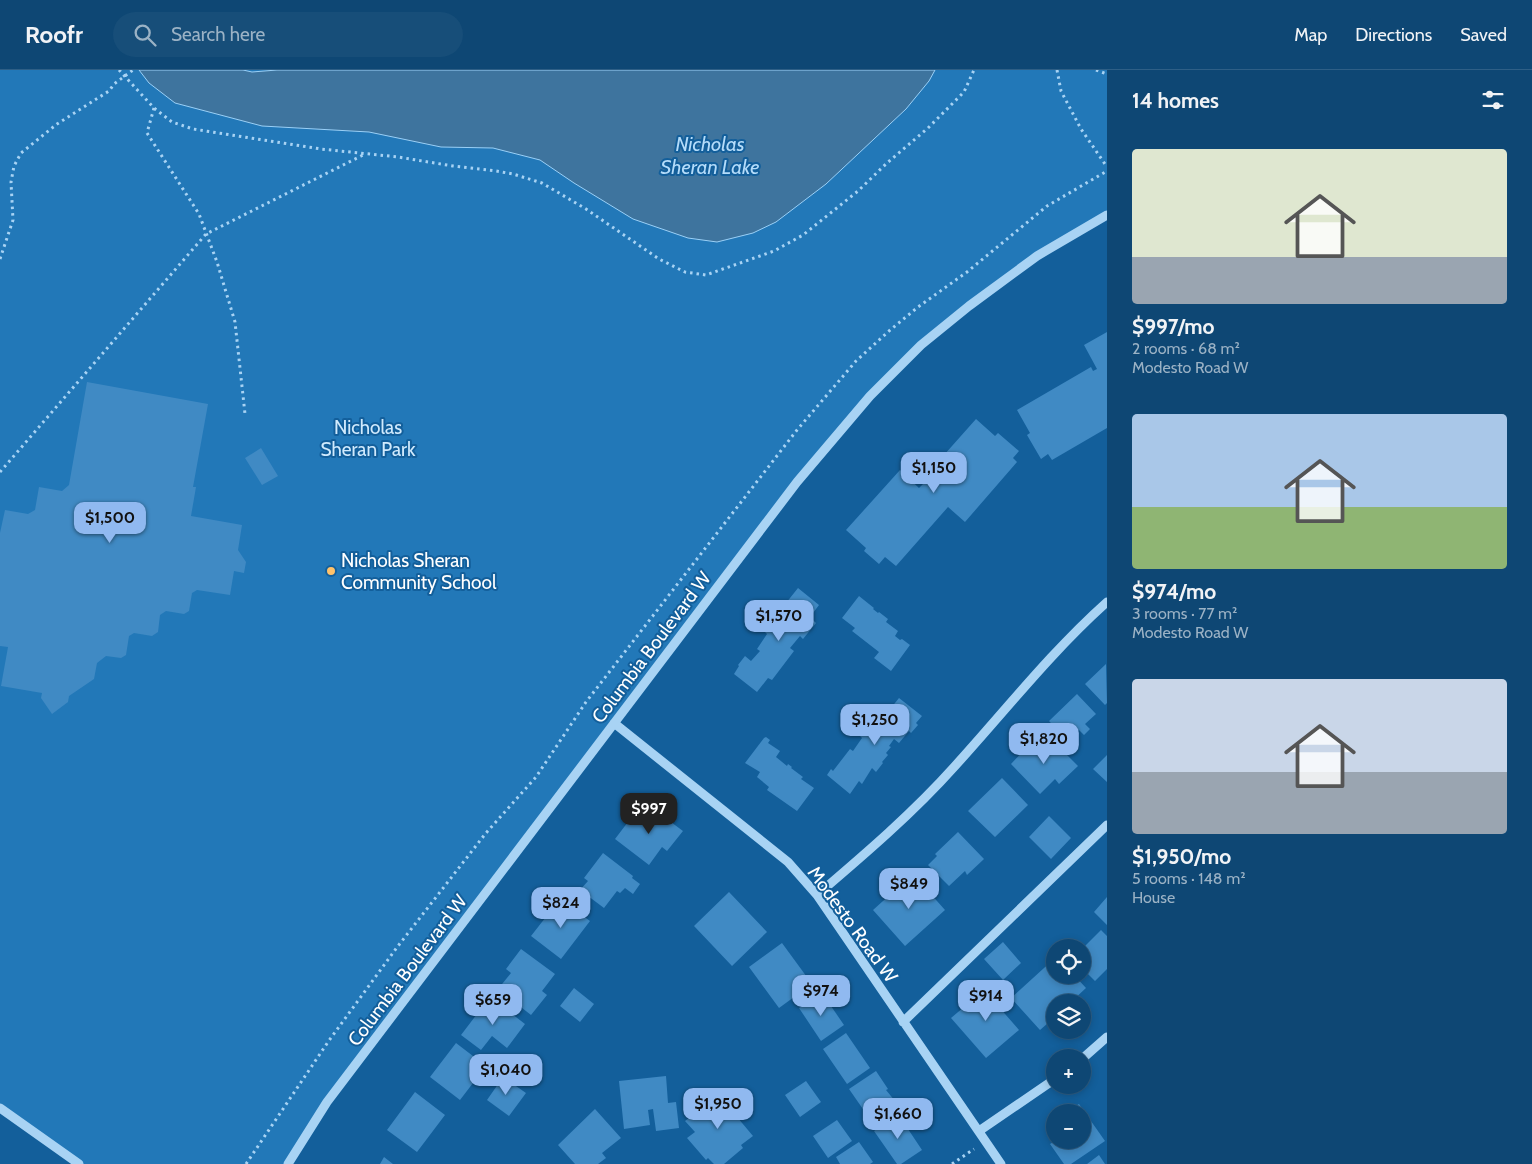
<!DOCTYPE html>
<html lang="en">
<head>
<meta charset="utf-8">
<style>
  body { margin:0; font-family:Cabin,sans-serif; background:#174e79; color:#f1f3f6; height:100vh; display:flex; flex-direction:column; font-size:19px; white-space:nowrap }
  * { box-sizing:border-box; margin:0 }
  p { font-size:16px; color:#9bb2c5 }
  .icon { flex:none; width:28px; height:28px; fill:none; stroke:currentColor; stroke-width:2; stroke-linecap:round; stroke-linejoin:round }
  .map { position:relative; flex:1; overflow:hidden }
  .panel { display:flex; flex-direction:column; background:#0e4774; width:425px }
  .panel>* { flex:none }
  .buttons { position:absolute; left:1046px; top:869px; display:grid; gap:10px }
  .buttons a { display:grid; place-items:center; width:45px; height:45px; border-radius:50%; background:#0e4774; box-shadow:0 2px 8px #0003,0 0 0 1px #2e5f86; font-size:25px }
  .price { position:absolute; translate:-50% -42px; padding:0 11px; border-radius:10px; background:#90b9f0; color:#111; font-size:16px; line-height:32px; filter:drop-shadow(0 1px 2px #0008) }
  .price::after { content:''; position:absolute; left:50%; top:30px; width:15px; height:11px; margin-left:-8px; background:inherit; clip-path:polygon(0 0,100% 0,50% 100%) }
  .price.on { background:#222; color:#fff }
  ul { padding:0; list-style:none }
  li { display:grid; align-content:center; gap:10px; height:265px; padding:0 25px }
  li span { display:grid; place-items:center; height:155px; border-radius:5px; color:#555 }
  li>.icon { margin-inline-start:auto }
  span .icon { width:90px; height:90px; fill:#fffc; stroke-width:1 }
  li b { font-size:21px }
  h2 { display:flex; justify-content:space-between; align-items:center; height:60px; padding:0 25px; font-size:21px }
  header { display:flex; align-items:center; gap:30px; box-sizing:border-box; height:70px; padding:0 25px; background:#0e4774; border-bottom:1px solid #2e5f86 }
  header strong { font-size:24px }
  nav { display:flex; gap:28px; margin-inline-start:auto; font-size:18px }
  .search { width:350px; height:45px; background:#174e79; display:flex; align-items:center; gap:12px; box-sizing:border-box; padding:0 18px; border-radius:28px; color:#9bb2c5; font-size:19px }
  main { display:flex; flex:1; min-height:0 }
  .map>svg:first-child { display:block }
  .green { fill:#2278b8 }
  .water { fill:#3e749e; stroke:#9ad0f7 }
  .building { fill:#408ac4 }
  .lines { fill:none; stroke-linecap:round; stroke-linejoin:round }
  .path { stroke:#a8d3f4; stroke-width:3; stroke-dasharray:2.5 4; stroke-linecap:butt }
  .minor { stroke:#a8d3f4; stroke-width:9 }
  .poi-dot { fill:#ffc26a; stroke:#135f9b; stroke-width:2 }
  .labels { text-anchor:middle; stroke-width:4; stroke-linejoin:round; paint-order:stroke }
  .park-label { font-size:19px; fill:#d0eafd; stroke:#135f9b }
  .poi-label { font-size:19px; fill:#fff; stroke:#135f9b; text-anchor:start }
  .street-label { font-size:19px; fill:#fff; stroke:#135f9b }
  .water-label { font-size:20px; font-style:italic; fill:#b4dcfa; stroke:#135f9b }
</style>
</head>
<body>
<header>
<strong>Roofr</strong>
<div class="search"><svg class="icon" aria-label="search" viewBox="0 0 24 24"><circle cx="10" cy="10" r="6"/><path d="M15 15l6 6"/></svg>Search here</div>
<nav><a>Map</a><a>Directions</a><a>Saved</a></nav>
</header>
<main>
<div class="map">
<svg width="1107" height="1094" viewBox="0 0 1107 1094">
  <rect width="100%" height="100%" fill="#135f9b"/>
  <path class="green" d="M0 0H1107V145L969 236 870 326 797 412 327 1032 288 1094H79L0 1037Z"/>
  <path class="water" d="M139 0H243L252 2 277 0H935L929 11 906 39 826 114 776 152 753 163 717 172 688 168 633 149 574 113 540 90 493 78 441 77 369 62 262 56 175 33 149 13Z"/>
  <path class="building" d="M1107 262V358L1052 390 1048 384 1041 389 1027 365 1030 363 1017 340 1091 297 1093 301 1097 299 1084 275Z
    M87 312 208 334 193 417H196L191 446 242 455 238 480 246 492 244 503 234 501 230 525 197 520 192 523 189 541 184 544 166 541 160 545 158 562 152 566 134 563 129 566 126 585 121 588 106 586 97 593 94 609 69 626 68 632 52 644 41 628 42 623 1 616 8 577 0 576V463L5 440 28 444 35 440 39 417 62 421 69 415Z
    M976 349 995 366 998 363 1019 381 1013 388 1017 392 965 452 948 437 896 496 885 487 879 494 864 481 866 478 846 460 900 400 919 418 923 414 920 412Z
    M261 378 278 406 262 415 245 388Z
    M798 518 819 535 810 547 816 553 803 569 800 566 790 578 794 581 772 610 768 608 757 622 734 604 739 596 738 595 745 586 751 591 760 581 757 579 767 564 765 562 771 555 770 553 777 545 782 549 786 543 784 542 789 535 786 533Z
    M859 526 874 538 873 539 878 543 879 542 888 549 886 552 898 561 895 566 900 570 902 569 910 575 891 601 874 588 879 582 852 561 855 558 842 548Z
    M1106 594 1107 633 1105 635 1085 614Z
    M1077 624 1096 644 1085 654 1090 659 1084 665 1079 660 1068 671 1049 651Z
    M899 628 922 646 916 653 918 655 911 663 909 661 899 673 894 669 889 676 891 677 886 683 888 685 882 692 883 693 876 702 872 698 862 714 859 711 850 724 827 705 831 699 833 701 850 679 853 681 862 668 860 666 872 649 878 654Z
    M1048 666 1078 696 1059 714 1055 709 1040 724 1011 694 1028 676 1032 680Z
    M766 667 770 670 768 673 780 681 776 687 787 696 788 694 792 697 791 698 803 707 801 709 814 718 797 741 767 720 769 717 757 707 760 702 745 693 764 668Z
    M1107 685V712L1093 699Z
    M1002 708 1028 735 995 767 968 741Z
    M648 735 683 761 667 781 662 777 649 795 615 769 631 748 635 752Z
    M1049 746 1071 768 1051 789 1029 767Z
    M958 762 984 789 967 805 965 801 949 816 928 795 937 786 935 784Z
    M603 783 633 806 632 808 640 814 633 824 625 818 620 823 617 821 604 838 580 820 588 811 584 808Z
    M913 804 945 840 905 876 873 840Z
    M729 822 767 862 732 896 694 856Z
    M1107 827V855L1094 842Z
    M560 829 590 851 561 889 531 866Z
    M1101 860 1107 866V899L1095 911 1082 898V879Z
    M1003 872 1021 893 1003 910 984 889Z
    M782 873 812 914 779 938 749 897Z
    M521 879 555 904 542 921 547 925 531 945 498 919 511 903 506 899Z
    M1055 888V905H1074L1086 918 1071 932H1055V947L1040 960 1011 928Z
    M994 915 1007 930 999 937 1019 960 986 988 951 948 984 920 985 922Z
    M574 918 594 934 580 952 560 936Z
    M822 923 844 955 821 971 799 938Z
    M490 927 525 954 507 978 492 966 481 980 461 965Z
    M846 963 870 998 847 1014 823 979Z
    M456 973 486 996 460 1030 430 1007Z
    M876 1001 888 1019 886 1020 900 1037 874 1055 849 1019Z
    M666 1006 668 1033 676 1032 679 1058 656 1061 653 1039 648 1040 650 1055 624 1059 619 1011Z
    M503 1007 526 1023 509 1046 487 1030Z
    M806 1011 821 1032 800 1047 785 1025Z
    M724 1020 737 1037 732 1041 753 1066 741 1075 743 1078 724 1094H714L708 1088 706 1090 687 1068 695 1062 685 1051Z
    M415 1022 445 1045 417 1082 387 1060Z
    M1079 1034 1105 1071 1071 1094H1064L1050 1074 1057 1070H1082V1042H1066Z
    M595 1039 621 1068 602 1083 606 1088 598 1094H575L558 1075Z
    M898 1044 922 1080 901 1094H897L874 1061Z
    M837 1050 852 1071 828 1088 813 1066Z
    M859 1072 873 1092 870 1094H840L836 1087Z
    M1099 1085 1105 1094H1087Z
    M384 1087 393 1094H380Z"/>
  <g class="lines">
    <path class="path" d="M119 0 154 38 172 52 193 59 321 79 398 87 453 96 496 101 513 104 542 113 586 139 659 189 685 202 706 205 774 181 803 165 858 121 887 93 928 58 964 22 974 0
      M1057 0 1061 21 1081 59 1107 97
      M1096 0 1107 4
      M154 38 147 63 199 144 217 192 235 252 245 344
      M0 189 13 150 11 112 14 96 21 83 57 54 109 21 114 14 133 0
      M0 402 206 164 365 84
      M246 1094 328 972 398 876 486 763 536 707 586 632 797 360 856 291 889 261 918 237 967 202 1047 136 1107 101
      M952 1094 974 1079"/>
    <path class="minor" d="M614 653 788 792 817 825 1001 1094
      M817 825C865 784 913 743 955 696 1005 641 1051 582 1107 532
      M903 952 1107 755
      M1082 989 1107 967
      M0 1038 79 1094
      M979 1061 1055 1009
      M288 1094 327 1032 797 412 870 326 921 275 969 236 1037 186 1107 145"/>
  </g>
  <circle class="poi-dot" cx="331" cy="501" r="5"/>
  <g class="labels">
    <g class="park-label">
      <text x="368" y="364">Nicholas<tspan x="368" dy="22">Sheran Park</tspan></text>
    </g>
    <g class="poi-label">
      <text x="341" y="497">Nicholas Sheran<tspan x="341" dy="22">Community School</tspan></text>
    </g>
    <g class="street-label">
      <text transform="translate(651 577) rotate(-53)" y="7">Columbia Boulevard W</text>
      <text transform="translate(853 854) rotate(54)" y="7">Modesto Road W</text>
      <text transform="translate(407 900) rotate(-53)" y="7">Columbia Boulevard W</text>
    </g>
    <g class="water-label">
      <text x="710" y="81">Nicholas<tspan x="710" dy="23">Sheran Lake</tspan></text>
    </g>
  </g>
</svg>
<div class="buttons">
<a><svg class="icon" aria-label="locate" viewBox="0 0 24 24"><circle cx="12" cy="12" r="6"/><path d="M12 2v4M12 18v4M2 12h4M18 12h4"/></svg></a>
<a><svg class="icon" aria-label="layers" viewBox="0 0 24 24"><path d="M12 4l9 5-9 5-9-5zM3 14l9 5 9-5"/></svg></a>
<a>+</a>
<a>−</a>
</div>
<b class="price" style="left:934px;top:424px">$1,150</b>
<b class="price" style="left:110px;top:474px">$1,500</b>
<b class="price" style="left:779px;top:572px">$1,570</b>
<b class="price" style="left:875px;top:676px">$1,250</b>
<b class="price" style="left:1044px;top:695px">$1,820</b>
<b class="price on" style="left:649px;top:765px">$997</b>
<b class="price" style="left:909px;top:840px">$849</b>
<b class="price" style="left:561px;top:859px">$824</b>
<b class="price" style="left:821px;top:947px">$974</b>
<b class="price" style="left:986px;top:952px">$914</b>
<b class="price" style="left:493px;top:956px">$659</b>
<b class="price" style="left:506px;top:1026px">$1,040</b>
<b class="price" style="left:718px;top:1060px">$1,950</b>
<b class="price" style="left:898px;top:1070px">$1,660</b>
</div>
<section class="panel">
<h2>14 homes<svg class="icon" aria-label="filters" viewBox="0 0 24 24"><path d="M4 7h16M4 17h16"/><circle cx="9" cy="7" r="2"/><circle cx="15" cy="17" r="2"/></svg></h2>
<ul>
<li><span style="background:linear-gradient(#dfe7d0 70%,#9aa5b1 0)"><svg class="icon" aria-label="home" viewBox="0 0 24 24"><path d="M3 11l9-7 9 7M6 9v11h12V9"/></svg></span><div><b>$997/mo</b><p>2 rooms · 68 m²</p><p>Modesto Road W</p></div></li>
<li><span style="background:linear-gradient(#a9c7e8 60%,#8fb573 0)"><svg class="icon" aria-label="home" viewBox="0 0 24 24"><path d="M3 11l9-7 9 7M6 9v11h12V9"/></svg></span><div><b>$974/mo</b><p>3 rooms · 77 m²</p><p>Modesto Road W</p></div></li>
<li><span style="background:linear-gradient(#c9d6e8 60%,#9aa5b1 0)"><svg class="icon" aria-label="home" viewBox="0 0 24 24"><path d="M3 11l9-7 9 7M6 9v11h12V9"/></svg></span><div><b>$1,950/mo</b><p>5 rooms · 148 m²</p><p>House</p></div></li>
</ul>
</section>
</main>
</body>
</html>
